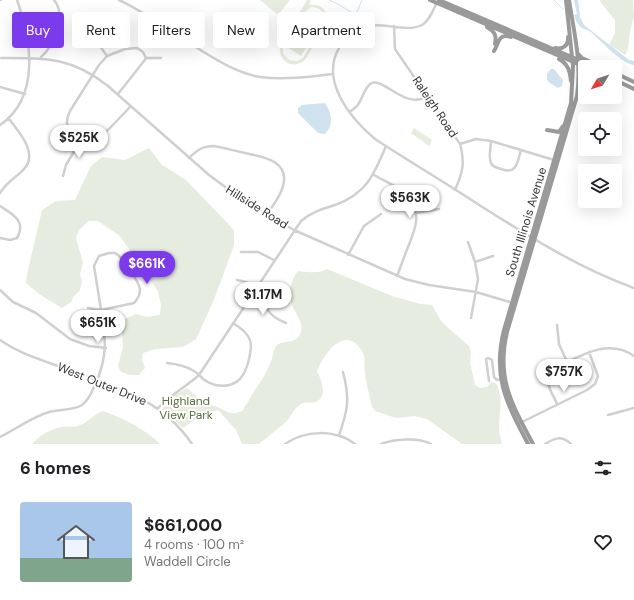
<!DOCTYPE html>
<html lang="en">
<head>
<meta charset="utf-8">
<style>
  body { margin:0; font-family:"DM Sans",sans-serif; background:#f6f6f6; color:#202124; height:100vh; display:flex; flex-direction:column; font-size:15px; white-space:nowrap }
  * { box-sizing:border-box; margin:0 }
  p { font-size:13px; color:#757577 }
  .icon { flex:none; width:22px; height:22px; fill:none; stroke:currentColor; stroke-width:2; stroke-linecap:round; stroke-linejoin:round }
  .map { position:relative; height:444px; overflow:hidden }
  .sheet { display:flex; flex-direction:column; background:#fff; flex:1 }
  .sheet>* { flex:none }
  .guide { position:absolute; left:12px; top:12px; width:400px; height:36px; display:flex; gap:8px }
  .needle { width:26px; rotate:231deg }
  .controls { position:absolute; left:578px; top:60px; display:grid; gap:8px }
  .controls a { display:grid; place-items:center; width:44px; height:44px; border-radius:4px; background:#fff; box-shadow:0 4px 16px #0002; font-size:20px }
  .price { position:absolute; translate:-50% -34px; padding:0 9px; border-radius:14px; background:#fff; color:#222; font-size:13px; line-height:26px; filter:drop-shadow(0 1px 2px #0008) }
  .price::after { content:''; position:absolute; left:50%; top:24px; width:12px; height:9px; margin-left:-6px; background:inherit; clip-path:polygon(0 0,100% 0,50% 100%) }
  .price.selected { background:#7c3aed; color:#fff }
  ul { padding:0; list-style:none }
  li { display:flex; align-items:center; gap:12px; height:100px; padding:0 20px }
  li span { display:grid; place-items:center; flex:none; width:112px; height:80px; border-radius:4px; color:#555 }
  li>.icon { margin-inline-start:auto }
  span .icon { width:48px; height:48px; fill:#fffc; stroke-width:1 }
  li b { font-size:17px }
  h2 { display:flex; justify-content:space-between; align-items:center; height:48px; padding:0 20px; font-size:17px }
  .chip { padding:0 14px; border-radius:4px; background:#fff; box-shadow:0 4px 16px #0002; font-size:14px; line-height:36px }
  .chip.selected { background:#7c3aed; color:#fff }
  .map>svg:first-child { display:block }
  .green { fill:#e6ecdf; fill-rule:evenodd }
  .water { fill:#cfe2ee }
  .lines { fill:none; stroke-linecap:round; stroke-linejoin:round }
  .stream { stroke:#cfe2ee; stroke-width:1 }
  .minor { stroke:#d0d0d0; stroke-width:2.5 }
  .highway { stroke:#9a9a9a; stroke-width:4 }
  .labels { text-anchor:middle; stroke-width:4; stroke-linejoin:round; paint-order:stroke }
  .street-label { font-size:12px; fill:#333; stroke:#fff }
  .park-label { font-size:12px; fill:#56703f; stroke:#fff }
</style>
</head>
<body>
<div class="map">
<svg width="634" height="444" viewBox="0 0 634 444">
  <rect width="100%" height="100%" fill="#fff"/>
  <path class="green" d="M260 0H290L278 15Z
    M307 0H311L309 5C321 3 329 11 327 23L305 60C293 70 278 62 280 46ZM311 7C321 7 326 14 324 23L303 58 297 61 289 60 283 53V48L285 43 304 12Z
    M600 0H633L634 17 630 31 628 49 625 55 610 45V43L615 33V20L601 3Z
    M306 11 322 22 301 56 284 45Z
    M414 128 432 140 429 146 411 133Z
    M149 148 162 165 186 180 234 230V245L225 270 213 302 196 339 183 347 155 349 143 353 142 360 145 368 139 375H130L121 372 118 366 123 347 122 332 123 320 136 314 147 317 160 315 161 305 158 291 120 236 98 221H89L79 230 76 238 83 263 80 274 82 282 80 290 74 296 71 302 62 308 39 294 26 283 27 274 42 210 56 201 75 200 91 166 102 157 125 160Z
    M327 269 392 296 420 304 432 305 441 321 446 326 469 346 471 353 470 363 475 385 480 388 487 387 491 382 496 383C504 398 499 412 499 428 499 433 501 439 502 444H462L427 419 415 416 396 418 375 411 372 407C370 396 366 384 365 373 364 367 365 360 364 355 362 350 358 345 354 342 337 333 323 358 317 371 321 380 329 397 315 402 311 403 307 402 303 403 294 407 292 415 287 421L259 444H242L236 430 218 410 201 415 183 428 163 410C163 399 179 393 187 388L201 401 222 409C228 414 235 414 242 411 246 405 250 399 253 393 259 384 265 376 269 366 272 361 274 349 276 346 282 339 298 346 301 331 303 323 298 318 295 311 287 298 289 283 298 271 308 272 319 274 327 269Z
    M103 411C124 419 144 428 160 444H32C39 436 50 429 61 427 67 426 74 428 80 425 89 422 94 414 103 411Z"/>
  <path class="water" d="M574 0H578L580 17 584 25 629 60 634 61V65C622 64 600 40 591 32 587 29 583 30 580 26 577 23 575 19 574 15L577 14Z
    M551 69H554L563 80 562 86 558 88 550 83 547 80V74Z
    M325 103C332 114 334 124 325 134L318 133 298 113V108L302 105Z"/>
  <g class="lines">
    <path class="stream" d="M329 0 338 4 354 14 357 12 362 0
      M554 0 563 9"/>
    <path class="minor" d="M0 0H1
      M119 0C147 13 176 34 202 51 220 62 238 73 260 77 284 80 309 77 333 74
      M437 2C433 10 430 20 422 25 406 33 385 22 368 26 356 29 345 37 339 48 320 81 350 118 375 139 407 160 441 180 473 201 525 234 576 267 634 288
      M89 22 92 35 107 56
      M394 26 395 49 460 144C465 163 463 172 455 190
      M41 57C54 46 67 15 54 0
      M1 58C46 58 72 57 108 86L209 175 247 203 294 230 405 279 429 285 476 292 513 303
      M146 58H161
      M0 87 25 94
      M118 94 144 61 146 58
      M131 106 110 128 96 140C78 142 60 131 70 111L99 65 107 56 125 49 137 48 143 52 146 58
      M350 112C352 110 355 108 357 106 362 100 364 89 370 84 383 75 404 111 428 96
      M0 125C40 98 32 40 17 0
      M491 141C491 147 488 157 491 163 492 166 497 168 501 169 517 175 517 163 521 150
      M460 144 476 139 491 141 554 160
      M189 158C197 150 203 146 214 146 225 148 235 151 245 153 262 157 290 160 283 186 281 196 272 206 267 215
      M374 175C384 181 397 186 405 194 423 211 416 228 408 247 404 257 401 266 397 276
      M63 176 66 165 82 138
      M0 193C7 181 16 178 24 169 39 153 18 131 9 119
      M0 206C12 214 27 221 17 238L10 240 0 238
      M416 213 439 209
      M468 242 475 262 478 279 471 318
      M241 252H258L274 260
      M109 253C110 253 114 253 115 253 121 255 139 282 140 289 140 295 138 299 134 303L101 310 94 266 99 256Z
      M348 255 364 226 381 214
      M475 262 493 256
      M237 280C246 281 259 286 263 296 265 300 265 306 268 310 272 317 278 320 286 323
      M0 290 13 302 36 313 70 339 89 346 106 348
      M557 325 559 344 567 362
      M0 340C17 352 36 358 55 365 108 385 159 395 192 444
      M167 363C177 364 186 366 194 371 198 373 200 376 203 379 214 387 230 389 240 379 247 371 250 357 251 347 251 335 242 329 233 323
      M489 381 486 359 488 358 492 360 494 377 497 380 502 379
      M557 404C554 396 545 384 548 376 550 369 559 366 565 363 587 352 611 340 634 356
      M158 408C170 395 186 387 199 375L301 221C311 212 323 209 335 205 366 194 374 175 386 146
      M608 415 634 408
      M520 423 587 390 595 384 598 376 589 352
      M339 435C348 410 350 399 343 372
      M0 437C16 429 32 417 49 412 60 409 72 411 82 405 89 400 92 392 95 385 108 356 106 340 101 310L88 308
      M285 444C305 430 335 429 355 444
      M381 444C394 439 419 437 431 444
      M545 444C555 438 561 435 571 444"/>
    <path class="highway" d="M430 0 585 67
      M439 0 595 67
      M487 27C494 31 497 35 495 44
      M555 48C563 50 569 45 568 37
      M494 51C499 43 498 33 511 37
      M578 54 582 58 602 67
      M559 59C568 64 570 71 571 81
      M615 73 634 82
      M615 80 634 89
      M581 83 582 78 585 74
      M547 130 559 132 563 126
      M528 444C507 403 492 378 504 330L571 103 573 66 566 0
      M533 444C512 404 496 379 507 332L577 96C582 64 574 32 569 0"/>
  </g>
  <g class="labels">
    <g class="street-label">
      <text transform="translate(435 107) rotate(56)" y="4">Raleigh Road</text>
      <text transform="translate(257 207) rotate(32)" y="4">Hillside Road</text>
      <text transform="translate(526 222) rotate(-73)" y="4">South Illinois Avenue</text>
      <text transform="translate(102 384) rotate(22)" y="4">West Outer Drive</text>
    </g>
    <g class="park-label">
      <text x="186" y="405">Highland<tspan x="186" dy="14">View Park</tspan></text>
    </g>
  </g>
</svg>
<div class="controls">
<a><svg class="needle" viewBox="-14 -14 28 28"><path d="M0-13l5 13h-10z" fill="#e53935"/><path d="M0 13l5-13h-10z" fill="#757577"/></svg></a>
<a><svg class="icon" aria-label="locate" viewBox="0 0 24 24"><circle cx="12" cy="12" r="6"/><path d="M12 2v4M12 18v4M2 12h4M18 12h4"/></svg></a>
<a><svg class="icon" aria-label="layers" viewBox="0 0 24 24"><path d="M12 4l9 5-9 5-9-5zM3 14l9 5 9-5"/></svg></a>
</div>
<b class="price" style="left:79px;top:159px">$525K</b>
<b class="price" style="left:410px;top:219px">$563K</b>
<b class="price selected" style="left:147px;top:285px">$661K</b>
<b class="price" style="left:263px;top:316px">$1.17M</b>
<b class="price" style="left:98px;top:344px">$651K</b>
<b class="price" style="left:564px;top:393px">$757K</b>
<div class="guide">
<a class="chip selected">Buy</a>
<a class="chip">Rent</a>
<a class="chip">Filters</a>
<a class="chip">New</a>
<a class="chip">Apartment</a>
</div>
</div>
<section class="sheet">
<h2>6 homes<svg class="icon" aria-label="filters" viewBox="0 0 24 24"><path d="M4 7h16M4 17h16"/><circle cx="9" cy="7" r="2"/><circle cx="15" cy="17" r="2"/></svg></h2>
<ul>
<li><span style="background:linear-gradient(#a9c7e8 70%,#7fa58c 0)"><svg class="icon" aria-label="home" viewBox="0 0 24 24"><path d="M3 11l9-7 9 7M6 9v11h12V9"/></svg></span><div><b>$661,000</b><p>4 rooms · 100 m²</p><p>Waddell Circle</p></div><svg class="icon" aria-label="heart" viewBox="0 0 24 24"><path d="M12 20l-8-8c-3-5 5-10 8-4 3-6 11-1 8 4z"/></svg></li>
</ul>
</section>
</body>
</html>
